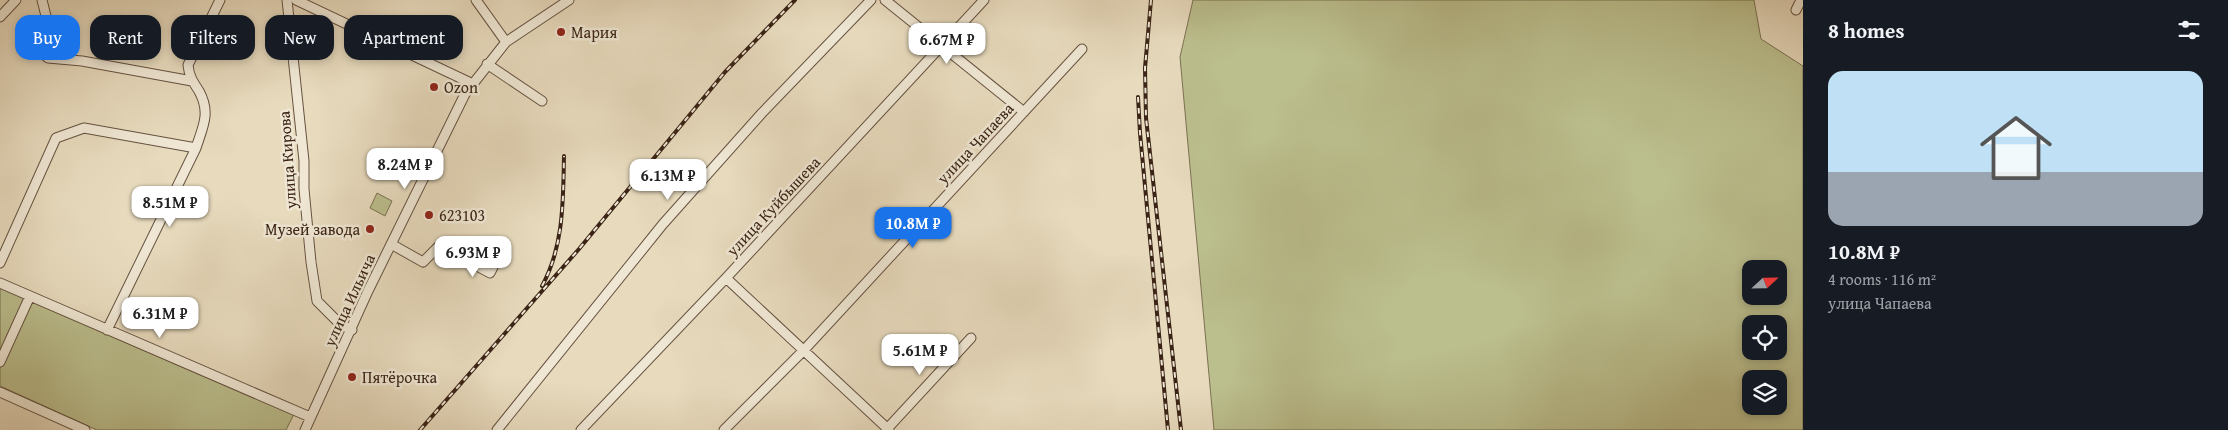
<!DOCTYPE html>
<html lang="en">
<head>
<meta charset="utf-8">
<style>
  body { margin:0; font-family:"Gentium Book Plus",serif; background:#20242c; color:#f1f3f6; height:100vh; display:flex; flex-direction:column; font-size:19px; white-space:nowrap }
  * { box-sizing:border-box; margin:0 }
  p { font-size:16px; color:#9ea1a6 }
  .icon { flex:none; width:28px; height:28px; fill:none; stroke:currentColor; stroke-width:2; stroke-linecap:round; stroke-linejoin:round }
  .map { position:relative; flex:1; overflow:hidden }
  .drawer { display:flex; flex-direction:column; background:#171b24; width:425px }
  .drawer>* { flex:none }
  .top-card { position:absolute; left:15px; top:15px; width:475px; height:45px; display:flex; gap:10px }
  .needle { width:32px; rotate:68deg }
  .controls { position:absolute; left:1742px; top:260px; display:grid; gap:10px }
  .controls a { display:grid; place-items:center; width:45px; height:45px; border-radius:10px; background:#171b24; box-shadow:0 2px 8px #0003; font-size:25px }
  .price { position:absolute; translate:-50% -42px; padding:0 11px; border-radius:10px; background:#fff; color:#222; font-size:16px; line-height:32px; filter:drop-shadow(0 1px 2px #0008) }
  .price::after { content:''; position:absolute; left:50%; top:30px; width:15px; height:11px; margin-left:-8px; background:inherit; clip-path:polygon(0 0,100% 0,50% 100%) }
  .price.selected { background:#1a73e8; color:#fff }
  ul { padding:0; list-style:none }
  li { display:grid; align-content:center; gap:10px; height:265px; padding:0 25px }
  li+li { border-top:1px solid #363941 }
  li span { display:grid; place-items:center; height:155px; border-radius:15px; color:#555 }
  li>.icon { margin-inline-start:auto }
  span .icon { width:90px; height:90px; fill:#fffc; stroke-width:1 }
  li b { font-size:21px }
  h2 { display:flex; justify-content:space-between; align-items:center; height:60px; padding:0 25px; font-size:21px }
  .tag { padding:0 18px; border-radius:15px; background:#171b24; box-shadow:0 2px 8px #0003; font-size:18px; line-height:45px }
  .tag.selected { background:#1a73e8; color:#fff }
  main { display:flex; flex:1; min-height:0 }
  .map>svg:first-child { display:block }
  .green { fill:#bbbe8d; stroke:#7b7152; fill-rule:evenodd }
  .lines { fill:none; stroke-linecap:round; stroke-linejoin:round }
  .minor-casing { stroke:#665240; stroke-width:11 }
  .minor { stroke:#efe7d4; stroke-width:9 }
  .rail-casing { stroke:#3b2416; stroke-width:4 }
  .rail { stroke:#efe7d4; stroke-width:2; stroke-dasharray:5.5; stroke-linecap:butt }
  .poi-dot { fill:#8f2418; stroke:#efe7d4; stroke-width:2 }
  .labels { text-anchor:middle; stroke-width:5; stroke-linejoin:round; paint-order:stroke }
  .poi-label { font-size:16px; fill:#3b2416; stroke:#efe7d4; text-anchor:start }
  .street-label { font-size:16px; fill:#3b2416; stroke:#efe7d4 }
</style>
</head>
<body>
<main>
<div class="map">
<svg width="1803" height="430" viewBox="0 0 1803 430">
  <rect width="100%" height="100%" fill="#e7dabd"/>
  <filter id="stains"><feTurbulence type="fractalNoise" baseFrequency=".004" numOctaves="4"/><feColorMatrix values="0 0 0 0 .2 0 0 0 0 .09 0 0 0 0 .02 0 0 0 .5 -.17"/></filter>
  <radialGradient id="worn" r=".72"><stop offset=".6" stop-color="#630" stop-opacity="0"/><stop offset="1" stop-color="#630" stop-opacity=".3"/></radialGradient>
  <path class="green" d="M1193 0H1754L1761 39 1803 66V430H1214L1180 57ZM1751 269H1779V296H1751ZM1751 324H1779V351H1751ZM1751 379H1779V406H1751Z
    M377 193 392 201 385 216 370 208Z
    M0 287 294 414 286 430H97L0 386Z"/>
  <g class="lines">
    <g class="minor-casing">
      <path id="minor" d="M42 0 46 16 42 53 48 58 82 61 192 81
        M287 0 304 161V189L311 262 317 301 341 325 352 330
        M296 0 473 84
        M476 0 506 42
        M885 0 1024 112
        M1796 10 1801 0
        M0 17 16 0
        M487 64 542 101
        M391 244 423 262 439 246 490 273 496 261
        M0 263 56 138 84 128 196 148
        M726 278 889 430
        M0 283 310 417
        M107 330 196 148C203 126 211 113 199 91 193 82 189 76 188 65L220 0
        M0 362 30 296
        M0 392 85 430
        M305 430 368 291 465 94 506 42 569 0
        M497 430 663 224 762 113 871 0
        M581 430 726 278 984 0
        M724 430 804 350 1082 49
        M886 430 971 338"/>
    </g>
    <use href="#minor" class="minor"/>
    <g class="rail-casing">
      <path id="rail" d="M1151 0 1145 68 1146 118 1181 430
        M1138 97 1140 133 1168 430
        M542 286C564 246 563 201 564 156
        M420 430 579 249 725 72 795 0"/>
    </g>
    <use href="#rail" class="rail"/>
  </g>
  <g class="poi-dot">
    <circle cx="561" cy="32" r="5"/>
    <circle cx="434" cy="87" r="5"/>
    <circle cx="429" cy="215" r="5"/>
    <circle cx="370" cy="229" r="5"/>
    <circle cx="352" cy="377" r="5"/>
  </g>
  <g class="labels">
    <g class="poi-label">
      <text x="571" y="38">Мария</text>
      <text x="444" y="93">Ozon</text>
      <text x="439" y="221">623103</text>
      <text x="360" y="235" text-anchor="end">Музей завода</text>
      <text x="362" y="383">Пятёрочка</text>
    </g>
    <g class="street-label">
      <text transform="translate(975 143) rotate(-47)" y="6">улица Чапаева</text>
      <text transform="translate(287 160) rotate(-94)" y="6">улица Кирова</text>
      <text transform="translate(773 206) rotate(-47)" y="6">улица Куйбышева</text>
      <text transform="translate(349 300) rotate(-65)" y="6">улица Ильича</text>
    </g>
  </g>
  <rect width="100%" height="100%" filter="url(#stains)"/>
  <rect width="100%" height="100%" fill="url(#worn)"/>
</svg>
<div class="controls">
<a><svg class="needle" viewBox="-14 -14 28 28"><path d="M0-13l5 13h-10z" fill="#e53935"/><path d="M0 13l5-13h-10z" fill="#9ea1a6"/></svg></a>
<a><svg class="icon" aria-label="locate" viewBox="0 0 24 24"><circle cx="12" cy="12" r="6"/><path d="M12 2v4M12 18v4M2 12h4M18 12h4"/></svg></a>
<a><svg class="icon" aria-label="layers" viewBox="0 0 24 24"><path d="M12 4l9 5-9 5-9-5zM3 14l9 5 9-5"/></svg></a>
</div>
<b class="price" style="left:947px;top:65px">6.67M ₽</b>
<b class="price" style="left:405px;top:190px">8.24M ₽</b>
<b class="price" style="left:668px;top:201px">6.13M ₽</b>
<b class="price" style="left:170px;top:228px">8.51M ₽</b>
<b class="price selected" style="left:913px;top:249px">10.8M ₽</b>
<b class="price" style="left:473px;top:278px">6.93M ₽</b>
<b class="price" style="left:160px;top:339px">6.31M ₽</b>
<b class="price" style="left:920px;top:376px">5.61M ₽</b>
<div class="top-card">
<a class="tag selected">Buy</a>
<a class="tag">Rent</a>
<a class="tag">Filters</a>
<a class="tag">New</a>
<a class="tag">Apartment</a>
</div>
</div>
<section class="drawer">
<h2>8 homes<svg class="icon" aria-label="filters" viewBox="0 0 24 24"><path d="M4 7h16M4 17h16"/><circle cx="9" cy="7" r="2"/><circle cx="15" cy="17" r="2"/></svg></h2>
<ul>
<li><span style="background:linear-gradient(#bfe0f5 65%,#9aa5b1 0)"><svg class="icon" aria-label="home" viewBox="0 0 24 24"><path d="M3 11l9-7 9 7M6 9v11h12V9"/></svg></span><div><b>10.8M ₽</b><p>4 rooms · 116 m²</p><p>улица Чапаева</p></div></li>
</ul>
</section>
</main>
</body>
</html>
